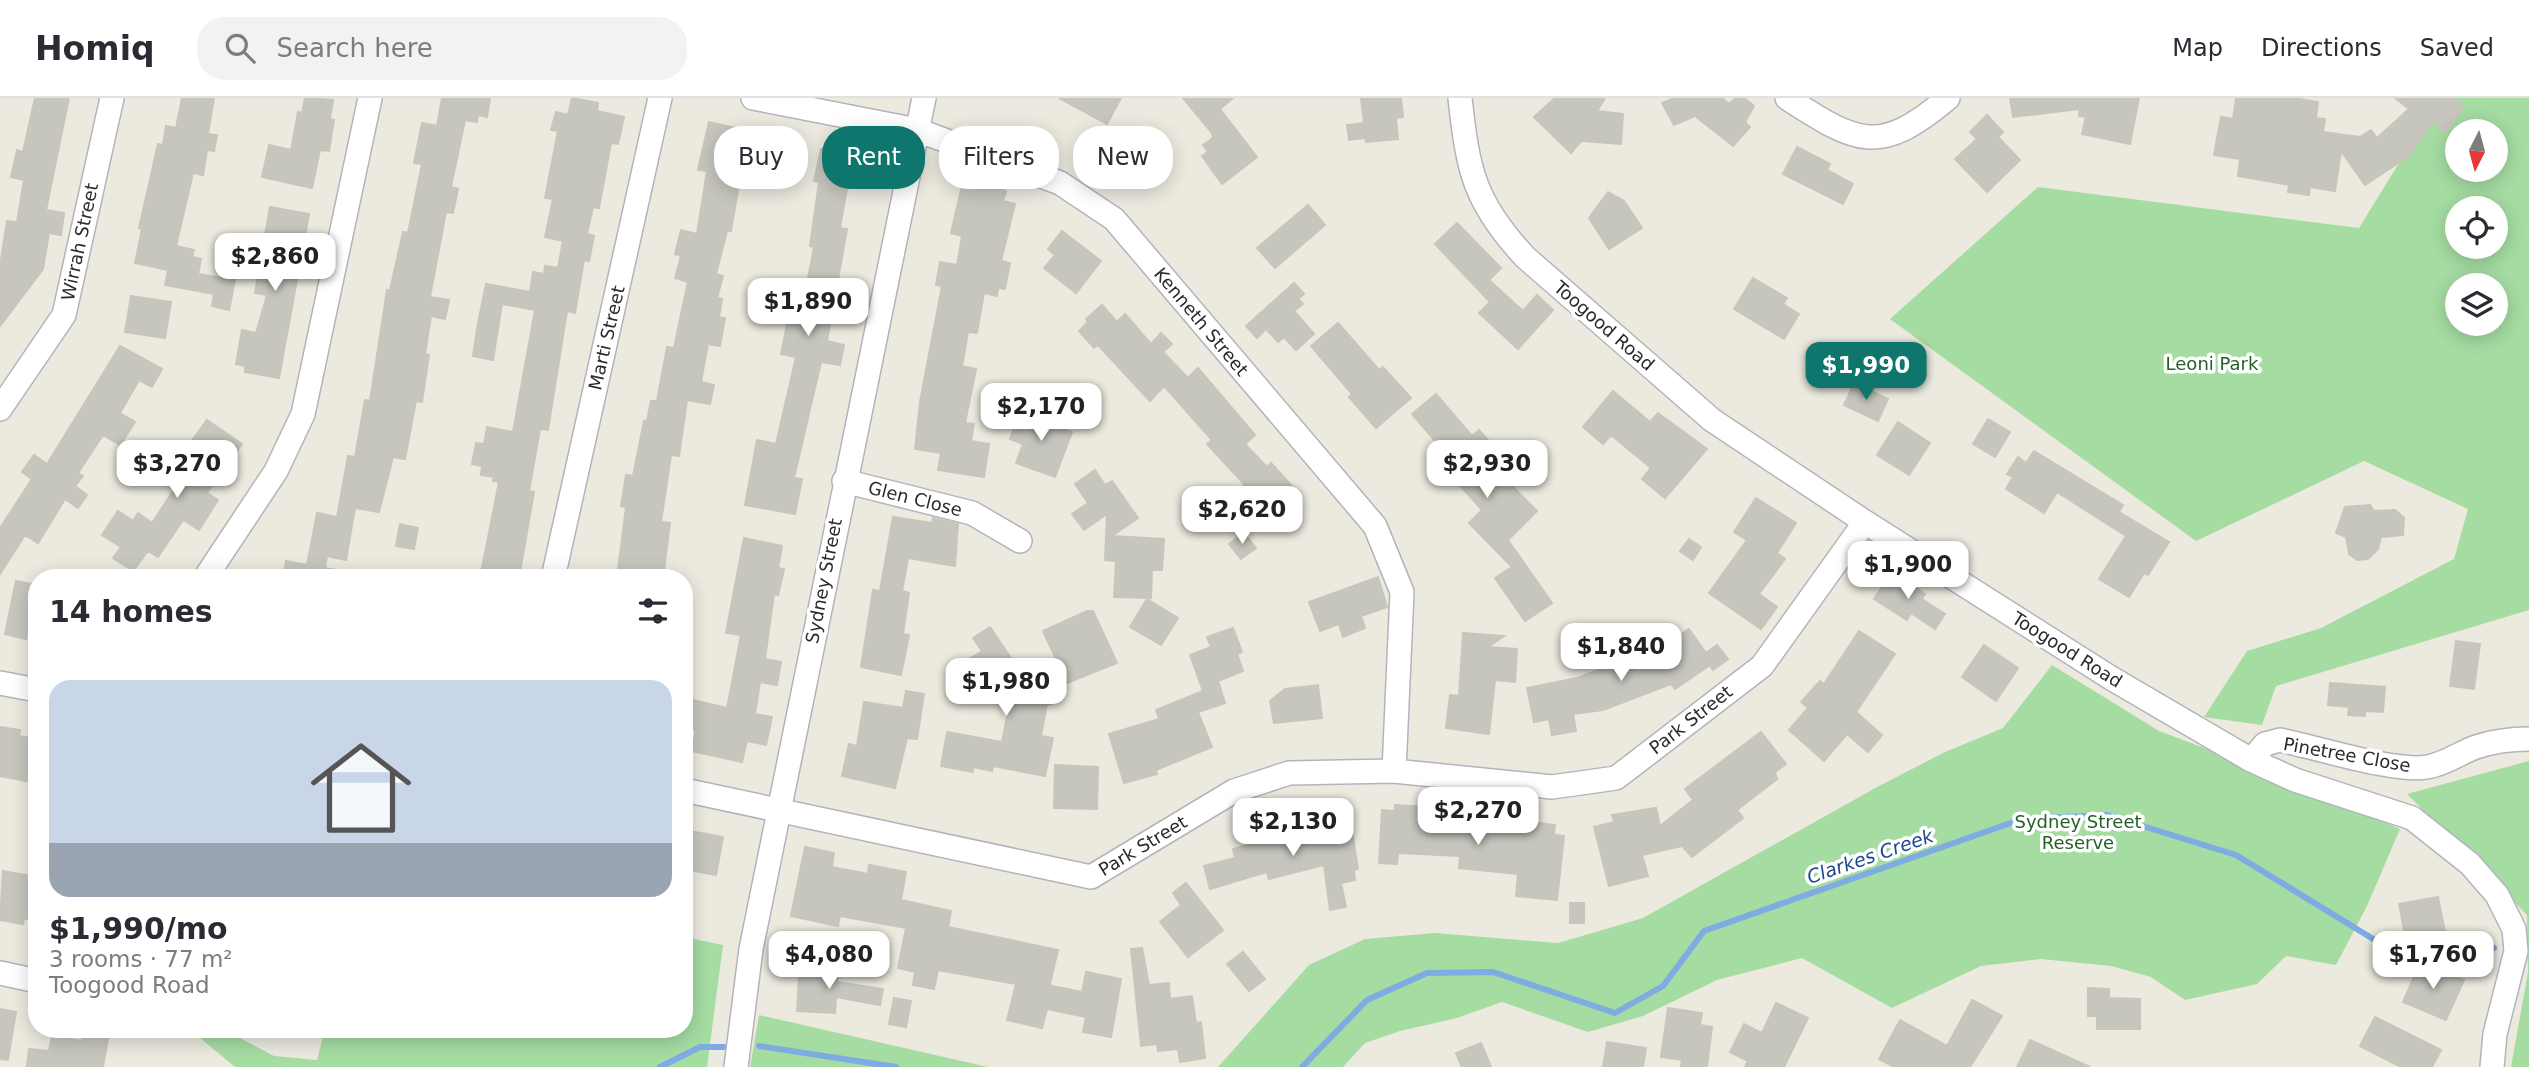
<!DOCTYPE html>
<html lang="en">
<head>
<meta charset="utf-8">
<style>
  body { margin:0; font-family:"DejaVu Sans",sans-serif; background:#f2f2f3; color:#2b2b33; height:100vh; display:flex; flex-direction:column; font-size:26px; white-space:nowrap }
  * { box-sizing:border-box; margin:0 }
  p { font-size:23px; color:#7c7c81 }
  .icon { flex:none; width:38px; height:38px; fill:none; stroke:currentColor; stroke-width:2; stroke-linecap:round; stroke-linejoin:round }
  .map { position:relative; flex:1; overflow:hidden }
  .drawer { position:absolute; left:28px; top:471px; width:665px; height:469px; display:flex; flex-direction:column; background:#fff; border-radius:28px; box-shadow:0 4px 18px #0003 }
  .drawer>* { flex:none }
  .hud { position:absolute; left:714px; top:28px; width:665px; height:63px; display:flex; gap:14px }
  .needle { width:46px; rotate:186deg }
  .controls { position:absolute; left:2445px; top:21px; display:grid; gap:14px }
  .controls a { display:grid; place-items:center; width:63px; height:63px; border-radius:50%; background:#fff; box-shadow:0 4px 18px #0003; font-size:35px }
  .price { position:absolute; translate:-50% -60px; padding:0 16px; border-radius:14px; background:#fff; color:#222; font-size:23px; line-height:46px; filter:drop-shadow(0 2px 4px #0008) }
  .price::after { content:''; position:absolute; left:50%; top:42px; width:21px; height:16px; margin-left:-10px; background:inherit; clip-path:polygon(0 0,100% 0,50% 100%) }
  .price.selected { background:#0f766e; color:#fff }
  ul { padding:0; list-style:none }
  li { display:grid; align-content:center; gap:14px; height:371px; padding:0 21px }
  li+li { border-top:2px solid #e1e1e2 }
  li span { display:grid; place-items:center; height:217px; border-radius:21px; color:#555 }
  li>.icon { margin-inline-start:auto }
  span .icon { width:126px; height:126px; fill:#fffc; stroke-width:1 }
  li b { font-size:30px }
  h2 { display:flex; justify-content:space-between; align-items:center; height:84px; padding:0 21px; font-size:30px }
  .pill { padding:0 24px; border-radius:28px; background:#fff; box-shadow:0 4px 18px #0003; font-size:24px; line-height:63px }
  .pill.selected { background:#0f766e; color:#fff }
  header { display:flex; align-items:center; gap:42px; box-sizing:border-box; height:98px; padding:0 35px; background:#fff; border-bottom:2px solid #e1e1e2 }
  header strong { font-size:33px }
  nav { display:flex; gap:38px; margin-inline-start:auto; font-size:24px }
  .search { width:490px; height:63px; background:#f2f2f3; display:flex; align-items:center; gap:18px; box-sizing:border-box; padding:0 24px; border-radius:28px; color:#7c7c81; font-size:26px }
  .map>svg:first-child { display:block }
  .green { fill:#a5dca2; fill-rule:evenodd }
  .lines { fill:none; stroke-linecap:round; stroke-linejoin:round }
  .stream { stroke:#7eabe2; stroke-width:6 }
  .building { fill:#c7c6be; stroke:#c7c6b9; stroke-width:2 }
  .minor-casing { stroke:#b4b3bd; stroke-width:26 }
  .minor { stroke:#fff; stroke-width:23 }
  .labels { text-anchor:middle; stroke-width:7; stroke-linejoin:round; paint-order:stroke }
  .street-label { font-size:18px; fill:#2b2b2b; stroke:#fff }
  .park-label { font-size:18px; fill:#236127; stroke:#fff }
  .water-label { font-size:19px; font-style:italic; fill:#1c478f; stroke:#fff }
</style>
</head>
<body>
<header>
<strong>Homiq</strong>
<div class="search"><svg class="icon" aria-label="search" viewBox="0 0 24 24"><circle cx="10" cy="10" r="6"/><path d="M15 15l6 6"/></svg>Search here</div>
<nav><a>Map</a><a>Directions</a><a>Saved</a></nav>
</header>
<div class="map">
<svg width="2529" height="969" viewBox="0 0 2529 969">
  <rect width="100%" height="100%" fill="#eceadf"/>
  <path class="green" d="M2439 0H2529V512L2276 588 2262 627 2204 619 2247 553 2321 530 2454 461 2468 411 2364 363 2196 443 1890 221 2038 89 2359 130ZM2457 33H2496V72H2457ZM2457 110H2496V149H2457ZM2457 187H2496V226H2457Z
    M2052 567 2159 633 2260 671 2400 731 2367 808 2336 867 2286 858 2257 886 2185 902 2151 879 2111 868 2041 861 1981 868 1892 910 1802 860 1717 882 1643 918 1588 934 1502 904 1457 920 1400 933 1365 945 1343 969H1218L1309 867 1365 841 1435 835 1558 845 1643 820 1879 688 1945 654 2003 630Z
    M2529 663V969H2511L2528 874 2527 817 2407 696Z
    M684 839 723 847 707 969H235L199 939 205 931H223L274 958 317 962 325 931H684Z
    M759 917 988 969H750Z"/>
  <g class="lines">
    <path class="stream" d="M759 948 896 969
      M660 969 700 949H727
      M1302 969 1367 902 1427 875 1493 874 1615 915 1663 888 1704 833 2022 721 2107 717 2236 757 2383 847 2494 850"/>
  </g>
  <path class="building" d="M35 0H69L46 112 64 115 61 137 49 135 43 171 0 228V168L7 123 17 124 24 82 11 79 17 52 23 54Z
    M182 0H214L208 36 217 37 214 53 207 52 203 77 193 75 176 148 194 152 192 159 201 161 198 176 235 182 229 212 212 208 214 196 165 187 168 172 135 165 142 131 139 130 158 46 163 47 166 28 176 30Z
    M305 0 333 2 330 21 334 22 329 53 320 52 312 90 262 79 269 47 291 52 298 14 302 15Z
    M442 0H490L487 19 478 17 477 24 465 22 451 89 458 91 453 115 446 114 430 199 449 202 445 221 431 218 425 256 429 257 422 304 416 303 405 361 393 359 379 414 355 410 346 462 327 458 325 470 336 472 335 480H283L286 463 307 467 317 415 337 419 348 358 355 359 365 302 370 303 387 192H390L403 134 408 135 422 66 414 65 422 25 437 28Z
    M572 0 598 5 597 13 624 19 618 46 611 45 599 110 593 109 587 136 594 138 589 163 584 162 575 215 567 213 548 332 540 331 529 393 534 394 519 480H480L499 384 493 383 494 379 481 377 482 368 472 366 476 345 484 346 487 329 513 334 535 212 502 206 493 262 473 258 478 225 486 186 530 194 533 174 544 176 545 168 558 170 563 143 545 139 553 101 545 100 558 33 551 32 556 14 568 17Z
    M1059 0H1121L1107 26Z
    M1183 0H1233L1220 11 1257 59 1222 86 1202 58 1208 54 1203 47 1213 40 1212 35Z
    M1361 0H1401L1403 19 1396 20 1398 41 1366 44 1365 40 1349 42 1347 27 1364 25Z
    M1555 0H1605L1597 13 1623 16 1621 46 1581 43 1571 55 1534 19Z
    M1675 0H1723L1728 6 1736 0H1744L1754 8 1745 24 1750 29 1733 48 1695 18 1674 27 1662 5Z
    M2010 0H2139L2130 46 2082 36 2086 19 2079 18 2080 11 2013 19Z
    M2236 0H2294L2318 4 2316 20 2325 21 2323 34 2360 39 2371 32 2377 40 2409 11 2395 0H2452L2464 8 2446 34 2432 24 2409 58 2365 87 2341 53 2335 93 2310 89 2309 97 2288 94 2289 87 2238 78 2240 61 2214 57 2221 19 2233 21Z
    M1987 17 2003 34 1998 39 2020 62 1987 94 1955 61 1977 41 1970 34Z
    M709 24 757 35 747 82 740 80 731 133H727L716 176 723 178 717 200 722 201 719 219 725 220 720 248 708 246 701 284 714 287 710 306 687 302 679 358 671 357 661 424 670 425 663 480H617L626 409 621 408 626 377 633 378 644 323H647L651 303H657L667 249 674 250 679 226 688 184 675 180 681 158 675 156 681 132 697 136 707 73 698 72Z
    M1797 49 1830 66 1827 72 1853 86 1843 106 1783 76Z
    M821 51 868 61 864 84 853 82 851 90H847L840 130 847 131 827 243 844 247 840 267 821 264 794 380 802 381 795 416 745 407 757 342 776 346 796 259 781 256 789 216 801 218 814 149 810 148 819 84 814 83Z
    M963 83 1006 93 1003 103 1015 106 1001 163 1010 165 1005 191 998 190 997 198 984 195 977 235 968 234 962 268 976 271 965 325 974 326 971 343 989 346 984 379 938 372 941 355 915 351 920 304 942 188 936 187 940 164 957 167 962 138 951 135Z
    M1608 94 1624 103 1642 130 1609 151 1589 120Z
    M1308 107 1325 127 1275 170 1257 150Z
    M270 109 309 116 279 280 245 274V268L236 266 242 232 256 235 267 197 255 195Z
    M1457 125 1501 170 1489 182 1523 213 1537 197 1553 212 1518 251 1479 215 1490 204 1435 146Z
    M1062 133 1101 163 1076 195 1044 170 1055 157 1048 151Z
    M1753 180 1787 200 1783 206 1799 216 1784 241 1734 211Z
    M1294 185 1304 196 1298 201 1303 206 1294 213 1314 236 1296 252 1284 239 1278 244 1266 231 1257 240 1246 228Z
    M131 198 171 204 165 240 125 234Z
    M1102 207 1117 224 1125 216 1151 246 1161 235 1172 246 1163 254 1188 280 1198 270 1255 337 1245 346 1267 369 1271 365 1300 397 1267 426 1238 394 1245 387 1207 346 1212 342 1164 288 1150 303 1098 247 1094 250 1079 233 1088 224 1086 221Z
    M1338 225 1379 272 1383 269 1411 300 1376 330 1349 299 1352 296 1311 248Z
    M120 248 162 271 152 289 139 282 120 315 135 324 120 347 103 337 78 375 83 378 75 388 87 397 78 410 65 401 38 445 25 437 0 476V430L32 381 22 374 34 357 47 366Z
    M1854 285 1888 301 1878 323 1844 307Z
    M1613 293 1650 324 1658 315 1707 351 1665 400 1642 381 1651 370 1611 337 1603 346 1583 329Z
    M1436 296 1472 338 1479 332 1494 349 1487 355 1504 374 1501 377 1537 413 1508 442 1552 505 1525 523 1495 480 1512 469 1469 425 1482 412 1441 366 1449 359 1412 316Z
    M1020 315 1032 320 1033 316 1065 327 1063 331 1072 334 1055 379 1016 365 1023 346 1010 341Z
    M1988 321 2010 334 1995 359 1973 346Z
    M207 322 242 346 207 395 218 402 199 432 183 422 158 459 148 453 133 473 113 460 121 449 102 437 118 413 133 423 138 415 152 425 189 369 186 366 193 355 186 351Z
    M1898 324 1930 345 1909 377 1877 357Z
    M2034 353 2123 407 2119 414 2169 444 2148 477 2144 475 2129 499 2099 481 2126 438 2057 394 2044 415 2006 391 2013 379 2007 376 2018 359 2026 365Z
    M1095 372 1105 387 1112 383 1138 420 1112 438 1164 441 1162 472H1152L1151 500 1114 499 1116 463 1105 462 1107 416 1084 432 1072 416 1088 405 1075 386Z
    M1756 400 1796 425 1777 455 1785 461 1759 496 1777 509 1761 531 1709 495 1747 442 1734 434Z
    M2370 407 2374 413 2395 412 2404 420 2403 437 2381 439 2378 451 2368 461 2357 462 2349 456 2346 439 2336 435 2345 409Z
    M893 419 932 425 933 420 958 426 955 468 908 460 902 493 909 495 903 536 909 537 901 577 861 569 873 492 880 493Z
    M400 426 418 430 414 451 396 448Z
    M1244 435 1256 450 1241 461 1229 446Z
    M744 440 782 448 778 470 784 471 778 497 774 496 765 561 781 564 777 587 760 584 755 616 772 619 766 647 747 643 742 664 692 653 696 632 684 630V600L727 610 741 537 726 535Z
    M1689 441 1701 449 1693 462 1680 453Z
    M1892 474 1925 496 1922 501 1945 516 1935 531 1911 515 1907 522 1874 501Z
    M1378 479 1387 509 1361 518 1365 530 1343 539 1339 526 1320 533 1309 504Z
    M16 483 37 487V522L31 520 26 541 5 536Z
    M1147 501 1178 520 1161 547 1130 529Z
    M1087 513H1093L1117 565 1067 585 1043 533Z
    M990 529 1025 581 1051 582 1050 606H1047L1041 638 1053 640 1045 678 993 668 992 673 973 669V674L941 668 947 634 1002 644 1010 603 990 574 979 582 966 563 982 553 973 540Z
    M1233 530 1242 554 1237 556 1243 573 1218 583 1225 605 1198 614 1212 649 1156 672 1157 676 1124 685 1109 636 1159 621 1156 612 1203 593 1190 557 1211 549 1207 539Z
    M1689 531 1706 555 1717 547 1728 561 1713 572 1710 567 1675 591 1671 586 1603 612 1573 616 1576 633 1552 637 1549 621 1534 624 1527 590 1577 580 1614 566 1616 574 1640 565Z
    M1859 533 1895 556 1856 614 1882 637 1868 654 1847 636 1824 663 1789 632 1808 610 1801 604 1820 583 1824 586Z
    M1463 535 1504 538 1488 549 1517 551 1515 584 1495 582 1489 636 1446 630 1450 597 1459 598Z
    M2456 543 2480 546 2474 591 2450 588Z
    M1984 547 2018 570 1996 603 1962 579Z
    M2330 585 2385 589 2383 614 2365 613V618L2348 617 2349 609 2328 607Z
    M1318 587 1322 620 1274 625 1270 603 1285 591Z
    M906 593 924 596 917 641 907 640 895 690 842 678 849 646 857 648 864 604 903 610Z
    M0 629 20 632 19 638 37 641V685L0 678Z
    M1761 634 1786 666 1775 674 1777 681 1737 712 1743 720 1692 759 1682 748 1642 757 1648 778 1609 788 1594 729 1614 724 1612 717 1656 710 1660 728 1693 702 1685 691Z
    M1055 667 1098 669 1097 711 1054 710Z
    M1395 707 1428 709V714L1452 715 1451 724 1523 732 1524 723 1555 727 1554 737 1564 738 1557 802 1516 798 1518 776 1459 770 1460 758 1398 755 1397 766 1379 765 1382 712 1395 713Z
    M1301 725 1303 733 1351 727 1358 771 1354 772 1355 782 1341 785 1346 809 1330 812 1324 767 1269 781 1267 774 1210 791 1204 768 1235 760 1233 751 1259 744 1257 737Z
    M684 732 723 739 716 777 684 771Z
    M805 749 834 755 832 769 868 776 869 767 906 774 901 802 951 813 948 829 1058 852 1050 886 1052 888 1082 894 1086 874 1121 881 1111 939 1083 934 1086 919 1047 911 1042 930 1007 922 1016 886 938 872 934 891 913 887 915 874 898 870 906 830 840 818 838 828 791 818Z
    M3 773 37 779V823L24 820 23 826 0 822Z
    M1186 785 1223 832 1188 859 1160 824 1181 807 1173 795Z
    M2438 799 2445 834 2406 842 2399 806Z
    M1570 805H1584V825H1570Z
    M1142 850 1149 887 1169 885 1170 901 1192 898 1196 925 1201 924 1205 960 1180 964 1178 951 1158 953 1157 946 1141 948 1131 851Z
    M1243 854 1265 881 1249 893 1227 866Z
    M800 863 819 864 818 875 837 876V884L883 891 880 907 836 899 835 915 797 913Z
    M2421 863 2464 882 2446 922 2403 904Z
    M2088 890 2109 891V900L2140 901V931H2097V918H2088Z
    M894 900 911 903 906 929 889 926Z
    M1972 902 2002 918 1970 969H1894L1879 961 1900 922 1947 948Z
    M1776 905 1808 920 1784 969H1745L1748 963 1730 954 1744 926 1762 935Z
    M1668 910 1702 915 1700 927 1712 929 1707 969 1681 968 1682 962 1661 959Z
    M0 911 16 914 8 962 0 961Z
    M2375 919 2441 952 2432 969H2401L2360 948Z
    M84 931 109 935 103 969H27L29 951 49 953 52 938 82 943Z
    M2030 942 2090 969H2017Z
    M1607 944 1646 950 1643 969H1603Z
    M1481 945 1491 969H1462L1456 955Z"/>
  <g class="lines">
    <g class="minor-casing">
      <path id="minor" d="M753 0 917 32 1060 85 1114 121 1375 428 1402 494 1394 673
        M1460 0C1468 73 1474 104 1525 159L1712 322 1865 424 2111 580 2251 662 2295 682 2412 720 2470 766 2497 797 2514 831 2516 853 2495 936 2492 969
        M1787 0C1858 46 1879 58 1948 0
        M0 311 64 217 112 0
        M844 383 972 415 1020 443
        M205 480 276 373 303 316 370 0
        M553 480 660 0
        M0 585 37 592
        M2251 662 2265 646 2280 642C2315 649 2396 675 2427 669 2446 666 2459 655 2476 649 2494 643 2511 641 2529 641
        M684 692 1091 779 1234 693 1289 675 1394 673 1552 689 1616 680 1762 568 1865 424
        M0 875 37 883
        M736 969 751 851 924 0"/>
    </g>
    <use href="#minor" class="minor"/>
  </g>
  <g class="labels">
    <g class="street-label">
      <text transform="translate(80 144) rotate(-78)" y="6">Wirrah Street</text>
      <text transform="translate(1201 224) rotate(50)" y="6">Kenneth Street</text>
      <text transform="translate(1604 228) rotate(41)" y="6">Toogood Road</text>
      <text transform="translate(607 240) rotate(-77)" y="6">Marti Street</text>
      <text transform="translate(915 401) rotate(14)" y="6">Glen Close</text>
      <text transform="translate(824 483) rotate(-79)" y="6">Sydney Street</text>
      <text transform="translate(2067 552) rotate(32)" y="6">Toogood Road</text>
      <text transform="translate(1691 622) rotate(-38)" y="6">Park Street</text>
      <text transform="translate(2347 657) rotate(10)" y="6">Pinetree Close</text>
      <text transform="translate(1143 748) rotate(-31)" y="6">Park Street</text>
    </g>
    <g class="park-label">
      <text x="2212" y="272">Leoni Park</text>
      <text x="2078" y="730">Sydney Street<tspan x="2078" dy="21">Reserve</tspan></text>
    </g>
    <g class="water-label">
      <text transform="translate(1870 758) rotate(-19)" y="7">Clarkes Creek</text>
    </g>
  </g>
</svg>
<div class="controls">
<a><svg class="needle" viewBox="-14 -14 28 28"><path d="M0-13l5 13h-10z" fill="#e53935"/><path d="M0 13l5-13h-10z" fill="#7c7c81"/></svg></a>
<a><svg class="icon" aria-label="locate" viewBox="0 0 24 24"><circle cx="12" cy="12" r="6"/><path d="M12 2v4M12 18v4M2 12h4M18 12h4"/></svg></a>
<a><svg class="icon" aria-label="layers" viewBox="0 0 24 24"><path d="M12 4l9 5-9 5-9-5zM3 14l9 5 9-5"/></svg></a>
</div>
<b class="price" style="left:275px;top:195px">$2,860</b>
<b class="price" style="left:808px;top:240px">$1,890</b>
<b class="price selected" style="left:1866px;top:304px">$1,990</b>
<b class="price" style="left:1041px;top:345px">$2,170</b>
<b class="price" style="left:177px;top:402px">$3,270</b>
<b class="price" style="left:1487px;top:402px">$2,930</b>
<b class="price" style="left:1242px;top:448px">$2,620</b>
<b class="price" style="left:1908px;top:503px">$1,900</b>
<b class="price" style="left:1621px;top:585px">$1,840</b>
<b class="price" style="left:1006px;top:620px">$1,980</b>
<b class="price" style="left:1478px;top:749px">$2,270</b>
<b class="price" style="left:1293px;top:760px">$2,130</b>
<b class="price" style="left:829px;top:893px">$4,080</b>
<b class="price" style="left:2433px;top:893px">$1,760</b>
<div class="hud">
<a class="pill">Buy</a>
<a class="pill selected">Rent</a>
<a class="pill">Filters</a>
<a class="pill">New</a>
</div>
<section class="drawer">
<h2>14 homes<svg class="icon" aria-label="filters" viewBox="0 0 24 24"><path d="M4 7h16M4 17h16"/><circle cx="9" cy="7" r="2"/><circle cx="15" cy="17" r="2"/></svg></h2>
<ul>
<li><span style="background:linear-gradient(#c9d6e8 75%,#9aa5b1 0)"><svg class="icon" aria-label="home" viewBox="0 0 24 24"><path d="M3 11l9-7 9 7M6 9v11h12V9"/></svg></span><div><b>$1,990/mo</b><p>3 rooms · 77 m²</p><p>Toogood Road</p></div></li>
</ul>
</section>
</div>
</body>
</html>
